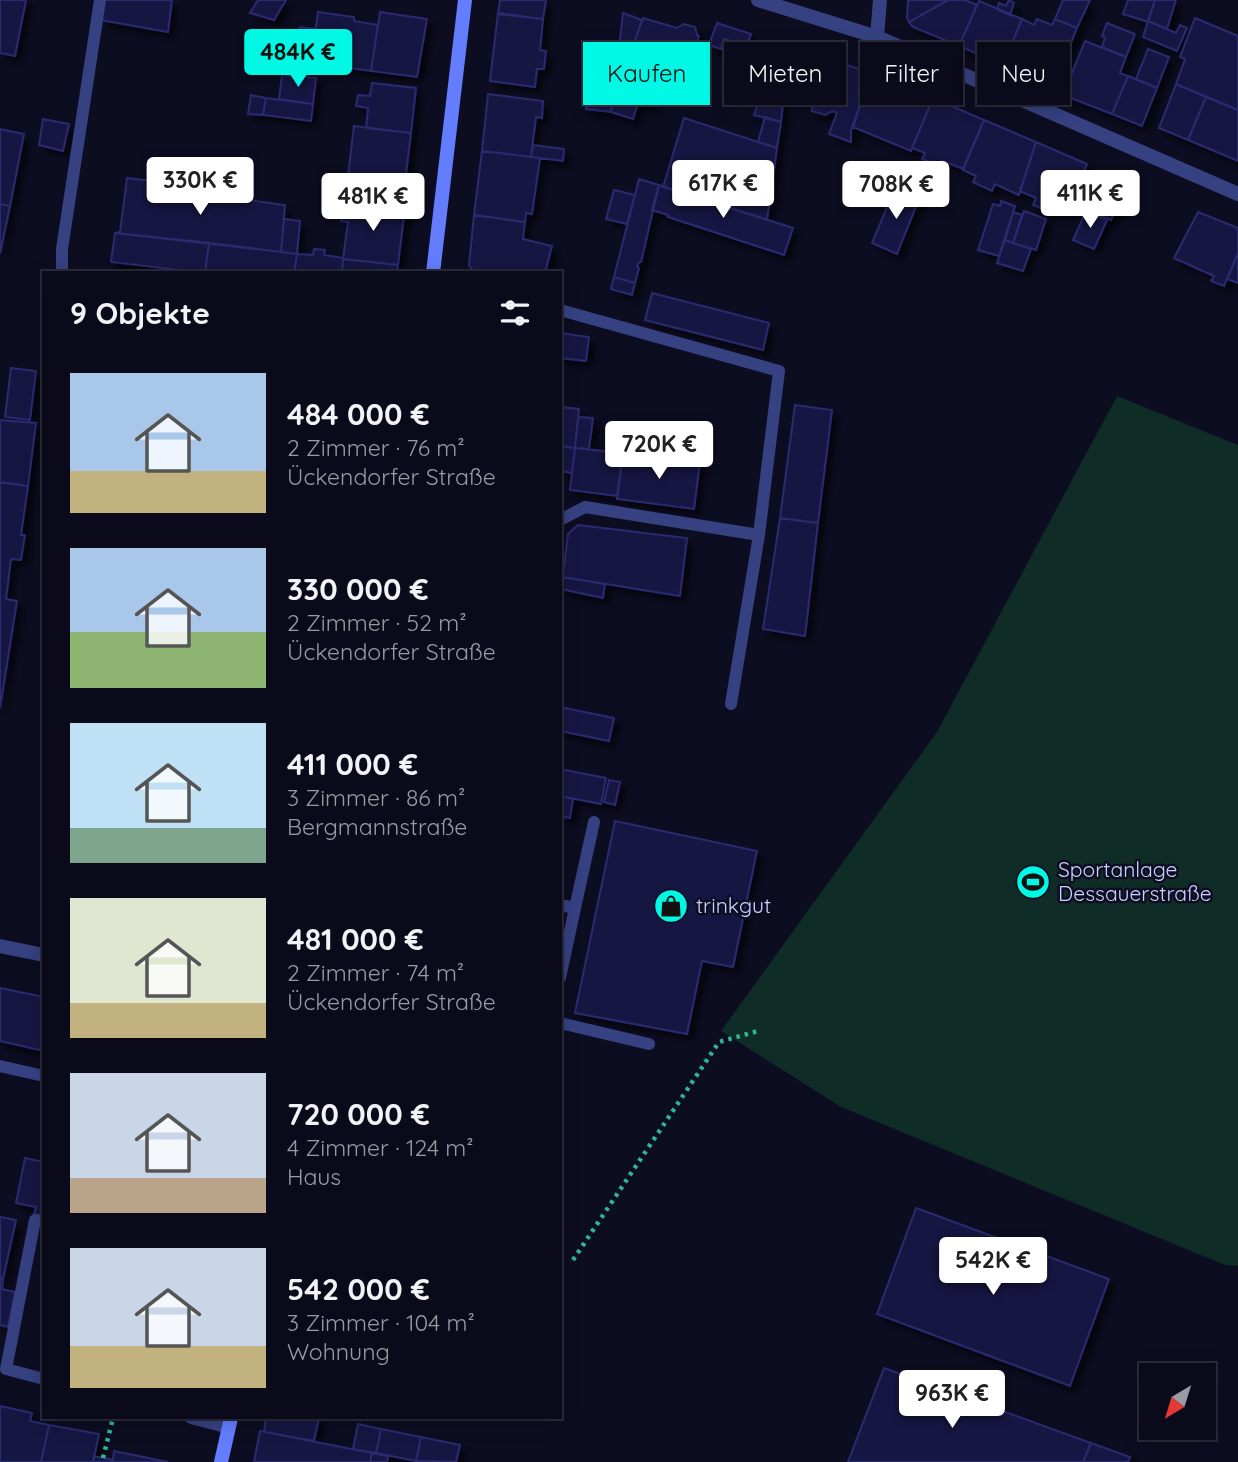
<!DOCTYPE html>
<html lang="de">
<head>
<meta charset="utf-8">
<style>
  body { margin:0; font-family:Quicksand,sans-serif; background:#131323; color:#f1f3f6; height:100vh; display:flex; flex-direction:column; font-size:26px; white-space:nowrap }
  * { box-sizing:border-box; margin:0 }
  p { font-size:23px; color:#999aa2 }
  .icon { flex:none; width:38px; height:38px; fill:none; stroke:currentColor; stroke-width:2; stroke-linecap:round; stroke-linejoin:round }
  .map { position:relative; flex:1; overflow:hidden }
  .details { position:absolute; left:42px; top:271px; width:520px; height:1148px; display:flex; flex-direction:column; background:#0a0a1a; border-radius:0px; box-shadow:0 4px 18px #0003,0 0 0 2px #2a2b39 }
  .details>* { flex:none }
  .guide { position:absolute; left:583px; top:42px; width:550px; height:63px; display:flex; gap:14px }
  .needle { width:46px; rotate:218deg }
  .fabs { position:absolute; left:1139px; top:1363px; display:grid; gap:14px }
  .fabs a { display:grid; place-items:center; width:77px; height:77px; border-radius:0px; background:#0a0a1a; box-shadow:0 4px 18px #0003,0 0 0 2px #2a2b39; font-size:35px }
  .price { position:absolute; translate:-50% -60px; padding:0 16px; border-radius:7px; background:#fff; color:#222; font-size:23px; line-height:46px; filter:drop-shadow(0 2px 4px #0008) }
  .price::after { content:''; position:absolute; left:50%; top:42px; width:21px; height:16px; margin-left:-10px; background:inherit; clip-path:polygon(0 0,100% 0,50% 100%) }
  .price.active { background:#00f8e4; color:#111 }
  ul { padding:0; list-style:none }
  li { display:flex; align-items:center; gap:21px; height:175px; padding:0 28px }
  li span { display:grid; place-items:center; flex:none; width:196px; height:140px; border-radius:0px; color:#555 }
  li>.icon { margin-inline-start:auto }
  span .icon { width:84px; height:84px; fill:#fffc; stroke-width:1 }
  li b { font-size:30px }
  h2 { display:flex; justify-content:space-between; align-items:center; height:84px; padding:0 28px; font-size:30px }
  .pill { padding:0 24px; border-radius:0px; background:#0a0a1a; box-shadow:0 4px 18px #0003,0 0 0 2px #2a2b39; font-size:24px; line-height:63px }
  .pill.active { background:#00f8e4; color:#111 }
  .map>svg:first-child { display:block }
  .green { fill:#102c26 }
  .building { fill:#191843; stroke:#2b2a70; stroke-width:2; filter:url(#shadow) }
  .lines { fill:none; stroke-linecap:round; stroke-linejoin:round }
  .path { stroke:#2bb694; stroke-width:4.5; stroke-dasharray:3.5 5; stroke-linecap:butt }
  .service { stroke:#364182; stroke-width:12 }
  .minor { stroke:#364182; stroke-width:14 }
  .secondary { stroke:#647dff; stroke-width:14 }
  .labels { text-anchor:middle; stroke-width:5; stroke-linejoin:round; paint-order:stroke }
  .poi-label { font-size:21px; fill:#cdd1ff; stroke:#0d0d22; text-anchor:start }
</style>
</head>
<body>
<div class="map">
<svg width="1238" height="1462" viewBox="0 0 1238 1462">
  <defs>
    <filter id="shadow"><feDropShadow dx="6" dy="6" stdDeviation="3.5" flood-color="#0009"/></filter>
  </defs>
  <rect width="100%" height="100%" fill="#0d0d22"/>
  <path class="green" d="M1117 396 1238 445V1266L1225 1265 841 1107 721 1031 937 732Z"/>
  <path class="building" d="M0 0H26L15 56 0 53Z
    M104 0H172L168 32 100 20Z
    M258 0H286L274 20 250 13Z
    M500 0H546L543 19 498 14Z
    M908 0H948L909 22 907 17Z
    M948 0H965L977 5 959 46 913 27 909 22Z
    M1009 0 1014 3 1010 15 997 9 999 3 1006 6Z
    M1063 0H1090L1077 28 1055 19Z
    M1128 0H1155L1148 22 1123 14Z
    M1155 0H1176L1167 29 1148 21Z
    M979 1 1022 19 1003 65 959 46Z
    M318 12 354 17V21L378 25 371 71 311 63Z
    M380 12 427 19 417 77 371 71Z
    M498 13 543 19 540 50 546 51 544 69H537L535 87 490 81Z
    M623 13 642 20 631 52 619 48Z
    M643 18 677 28 684 24 695 27 697 35 699 36 689 68 701 72 692 98 657 87 650 106 628 99 632 87 615 82 619 48 631 52Z
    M1195 18 1238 36V110L1176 84 1185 59 1180 57Z
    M1022 19 1034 25 1037 19 1052 25 1055 19 1077 28 1053 86 1003 65Z
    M1148 21 1176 33 1180 25 1187 28 1177 51 1143 37Z
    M717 23 751 34 747 46 724 39 721 49 709 45Z
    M1107 23 1135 34 1126 57 1102 47 1105 38 1102 36Z
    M300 27 316 29 311 57 294 54Z
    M1085 41 1126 57 1120 73 1128 76 1112 114 1063 95Z
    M777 42 801 50 783 104 781 122 754 115Z
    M1148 49 1169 57 1157 88 1136 79Z
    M801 50 871 73 851 131V142L829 134 837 113 833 111 825 115 812 111V104L786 96Z
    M871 73 933 98 911 151 853 127Z
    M282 75 316 78 313 104 279 99Z
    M1128 76 1157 88 1142 126 1112 114Z
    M372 83 416 88 411 133 366 128 368 108 356 106 358 95 370 96Z
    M1176 84 1206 97 1188 140 1159 128Z
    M488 94 543 101 542 118 536 117 531 157 482 151Z
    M251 95 266 98 263 115 248 114Z
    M613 95 638 103 633 119 611 112Z
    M587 96 613 99 611 112 586 109Z
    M1206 97 1238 110V161L1188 140Z
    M266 98 313 104 311 121 263 115Z
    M933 98 984 120 963 169 943 161 940 166 922 159 925 153 912 148Z
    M765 117 781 122 777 148 758 142Z
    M684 118 777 148 767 220 663 187Z
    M43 119 69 124 63 151 39 145Z
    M984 120 1036 142 1019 195 995 184 992 191 973 182 976 176 963 170Z
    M354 126 411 133 402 206 405 208 345 201Z
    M0 129 24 134 10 206 0 204Z
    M1036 142 1087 164 1066 211 1053 206 1051 211H1049L1033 205 1036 198 1020 191Z
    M533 145 564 149 563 161 531 157Z
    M482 151 540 158 532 214 526 213 525 222 474 215Z
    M127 178 186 185 185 191 285 205 281 252 115 233 120 232Z
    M1085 178 1123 195 1111 220 1074 203Z
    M639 179 659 185 641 262H639L637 267 639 268 635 283 614 277Z
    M659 185 793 228 784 255 668 217V215L652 210Z
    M895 188 919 199 897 254 872 243Z
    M614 190 635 195 627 224 606 219Z
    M344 201 405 208 398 265 343 259 348 222 341 221Z
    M1001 201 1015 206 999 256 978 250 993 204 1000 206Z
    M0 204 10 206 0 254Z
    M1024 211 1046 219 1036 250 1013 243Z
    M1086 211 1107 220 1094 249 1073 240Z
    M1013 212 1022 215 1013 243 1005 240Z
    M1198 212 1238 228V253L1224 286 1211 281 1214 276 1174 258Z
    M474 215 525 222 523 239 552 246 545 273H474L469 265Z
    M284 219 300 221 297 254 281 252Z
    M115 233 209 243 205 273 111 262Z
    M1005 240 1031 249 1023 271 997 263Z
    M209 243 297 254 294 273H205Z
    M314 249 325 250 324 255 343 258 342 273H294L297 254 313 255Z
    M1238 253V283L1227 279Z
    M343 259 398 265 397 273H342Z
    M614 277 635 283 632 295 611 289Z
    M652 293 769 323 763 350 645 320Z
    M560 333 589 337 586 361 560 358Z
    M11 368 36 371 30 420 5 417Z
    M795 405 832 410 818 523 780 518Z
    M560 407 579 409 575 448 560 446Z
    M578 417 593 418 589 449 575 448Z
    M0 420 36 423 28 486 0 482Z
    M560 446 575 448 572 473 560 471Z
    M575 448 623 453 617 496 570 490Z
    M623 453 700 462 694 509 617 499Z
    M0 482 28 486 21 535H25L21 560 11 559 6 599 17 601 0 708Z
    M780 518 818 523 805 636 763 629Z
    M578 525 687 538 680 596 563 577 568 534Z
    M563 577 605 584 603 598 561 589Z
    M560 707 614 718 609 741 560 731Z
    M560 769 606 778 601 804 560 796Z
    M609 780 620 782 615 805 604 802Z
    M560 796 573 799 570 818 560 816Z
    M615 821 757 851 733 967 702 961 687 1034 575 1013Z
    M0 988 44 997V1051L0 1041Z
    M25 1158 44 1162V1216L34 1214 36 1207 16 1203Z
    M916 1208 1109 1279 1070 1386 877 1314Z
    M0 1217 16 1220 3 1279 0 1278Z
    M0 1278 3 1279 2 1289 15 1292 8 1327 0 1325Z
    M884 1368 1091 1443 1083 1462H848Z
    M0 1406 32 1413 30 1421 49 1425 41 1462H0Z
    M266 1418H319L314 1441 264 1432Z
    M358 1424 381 1429 376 1453 353 1449Z
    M49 1425 99 1434 93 1462H41Z
    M381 1429 421 1437 416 1461 376 1453Z
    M260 1431 372 1453 370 1462H254Z
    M421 1437 460 1445 456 1462 416 1461Z
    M1091 1443 1130 1457 1128 1462H1083Z
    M114 1451 168 1462H93L94 1456 113 1460Z
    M372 1453 388 1456 387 1462H370Z"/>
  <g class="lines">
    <path class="path" d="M573 1260 719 1042 758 1031
      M103 1458 113 1418"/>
    <path class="service" d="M62 273V249L100 0
      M560 310 779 371 759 535 585 507 560 520
      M731 704 759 535
      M560 905 575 908 594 822
      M560 978 575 908
      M560 1023 649 1044
      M0 1066 44 1076
      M44 1222 35 1220 6 1369 44 1379
      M191 1418 229 1428"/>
    <path class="minor" d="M758 0 877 37 1238 194
      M877 37 880 0
      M0 946 44 955"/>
    <path class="secondary" d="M433 273 465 0
      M221 1462 231 1418"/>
  </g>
  <defs>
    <g id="stadium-disc" transform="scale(1.75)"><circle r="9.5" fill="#00f8e4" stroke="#0d0d22"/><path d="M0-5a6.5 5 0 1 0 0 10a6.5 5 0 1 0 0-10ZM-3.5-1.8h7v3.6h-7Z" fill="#111"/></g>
    <g id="shop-disc" transform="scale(1.75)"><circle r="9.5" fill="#00f8e4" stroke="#0d0d22"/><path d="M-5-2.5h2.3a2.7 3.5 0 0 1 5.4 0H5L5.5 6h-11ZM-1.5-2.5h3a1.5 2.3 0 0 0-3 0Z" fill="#111"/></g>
  </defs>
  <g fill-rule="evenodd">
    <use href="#stadium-disc" x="1033" y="882"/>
    <use href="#shop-disc" x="671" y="906"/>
  </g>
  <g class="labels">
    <g class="poi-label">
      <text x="1058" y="877">Sportanlage<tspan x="1058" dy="24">Dessauerstraße</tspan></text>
      <text x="696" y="913">trinkgut</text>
    </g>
  </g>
</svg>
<div class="fabs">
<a><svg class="needle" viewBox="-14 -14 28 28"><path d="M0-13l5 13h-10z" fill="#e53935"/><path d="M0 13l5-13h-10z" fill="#999aa2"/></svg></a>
</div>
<b class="price active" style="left:298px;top:89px">484K €</b>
<b class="price" style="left:200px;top:217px">330K €</b>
<b class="price" style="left:723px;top:220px">617K €</b>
<b class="price" style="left:896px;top:221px">708K €</b>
<b class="price" style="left:1090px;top:230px">411K €</b>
<b class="price" style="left:373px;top:233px">481K €</b>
<b class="price" style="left:659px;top:481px">720K €</b>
<b class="price" style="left:993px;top:1297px">542K €</b>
<b class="price" style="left:952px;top:1430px">963K €</b>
<div class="guide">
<a class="pill active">Kaufen</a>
<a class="pill">Mieten</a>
<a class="pill">Filter</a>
<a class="pill">Neu</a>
</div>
<section class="details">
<h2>9 Objekte<svg class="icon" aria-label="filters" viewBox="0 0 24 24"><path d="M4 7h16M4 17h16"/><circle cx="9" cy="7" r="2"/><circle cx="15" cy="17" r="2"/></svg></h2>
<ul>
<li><span style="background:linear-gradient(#a9c7e8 70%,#c2b280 0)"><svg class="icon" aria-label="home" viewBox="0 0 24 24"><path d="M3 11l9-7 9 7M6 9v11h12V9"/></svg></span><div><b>484 000 €</b><p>2 Zimmer · 76 m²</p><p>Ückendorfer Straße</p></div></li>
<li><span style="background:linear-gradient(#a9c7e8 60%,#8fb573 0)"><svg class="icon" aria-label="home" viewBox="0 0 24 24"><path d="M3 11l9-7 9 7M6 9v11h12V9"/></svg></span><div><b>330 000 €</b><p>2 Zimmer · 52 m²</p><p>Ückendorfer Straße</p></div></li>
<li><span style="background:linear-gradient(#bfe0f5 75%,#7fa58c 0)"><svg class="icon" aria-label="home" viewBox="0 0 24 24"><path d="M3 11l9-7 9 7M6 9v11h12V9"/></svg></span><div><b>411 000 €</b><p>3 Zimmer · 86 m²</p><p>Bergmannstraße</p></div></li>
<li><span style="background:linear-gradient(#dfe7d0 75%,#c2b280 0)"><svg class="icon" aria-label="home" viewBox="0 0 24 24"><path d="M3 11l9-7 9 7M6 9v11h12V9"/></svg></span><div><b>481 000 €</b><p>2 Zimmer · 74 m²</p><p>Ückendorfer Straße</p></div></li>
<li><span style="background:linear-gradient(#c9d6e8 75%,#b9a48a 0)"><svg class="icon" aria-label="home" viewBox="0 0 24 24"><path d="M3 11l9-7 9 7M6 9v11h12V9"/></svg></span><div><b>720 000 €</b><p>4 Zimmer · 124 m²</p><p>Haus</p></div></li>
<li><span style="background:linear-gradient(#c9d6e8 70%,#c2b280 0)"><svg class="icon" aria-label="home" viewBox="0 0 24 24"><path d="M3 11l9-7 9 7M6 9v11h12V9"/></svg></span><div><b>542 000 €</b><p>3 Zimmer · 104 m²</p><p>Wohnung</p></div></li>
</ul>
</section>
</div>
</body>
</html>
